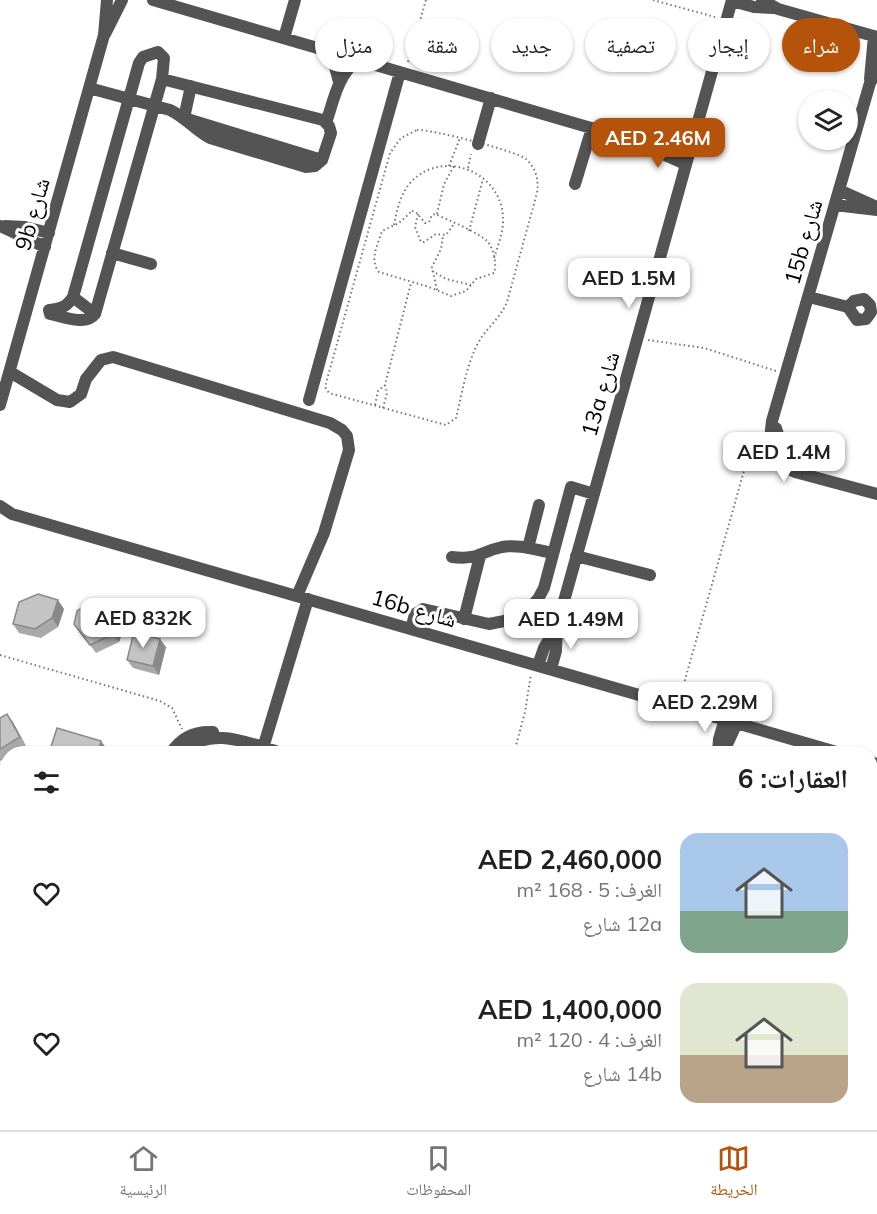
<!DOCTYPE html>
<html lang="ar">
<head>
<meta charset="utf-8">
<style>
  body { margin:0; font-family:Mulish,"Noto Naskh Arabic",sans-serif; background:#f6f6f6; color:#202124; direction:rtl; height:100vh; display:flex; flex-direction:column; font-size:22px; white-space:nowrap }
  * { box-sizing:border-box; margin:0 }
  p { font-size:20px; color:#757577 }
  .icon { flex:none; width:33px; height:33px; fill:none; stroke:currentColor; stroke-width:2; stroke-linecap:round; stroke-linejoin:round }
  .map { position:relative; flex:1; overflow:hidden; direction:ltr }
  .panel { position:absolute; left:0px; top:746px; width:878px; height:386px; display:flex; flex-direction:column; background:#fff; border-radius:24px 24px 0 0; box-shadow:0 2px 4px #0004; direction:rtl }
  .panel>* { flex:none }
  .guide { position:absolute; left:18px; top:18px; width:842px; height:54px; direction:rtl; display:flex; gap:12px }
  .fabs { position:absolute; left:798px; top:90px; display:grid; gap:12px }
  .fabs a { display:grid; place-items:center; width:60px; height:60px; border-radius:50%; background:#fff; box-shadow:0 2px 4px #0004; font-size:30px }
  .price { position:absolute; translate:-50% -51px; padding:0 14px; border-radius:12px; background:#fff; color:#222; font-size:20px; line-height:39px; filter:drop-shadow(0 2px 3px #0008) }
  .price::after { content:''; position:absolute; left:50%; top:36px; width:18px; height:14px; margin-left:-9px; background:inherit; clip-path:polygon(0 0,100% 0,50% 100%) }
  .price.selected { background:#b45309; color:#fff }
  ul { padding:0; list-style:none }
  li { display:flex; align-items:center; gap:18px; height:150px; padding:0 30px }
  li span { display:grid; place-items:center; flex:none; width:168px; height:120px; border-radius:18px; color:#555 }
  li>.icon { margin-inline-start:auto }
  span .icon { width:72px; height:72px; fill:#fffc; stroke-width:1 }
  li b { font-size:26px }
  h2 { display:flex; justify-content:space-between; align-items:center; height:72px; padding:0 30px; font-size:26px }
  .chip { padding:0 21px; border-radius:27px; background:#fff; box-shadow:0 2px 4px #0004; font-size:21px; line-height:54px }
  .chip.selected { background:#b45309; color:#fff }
  .dock { display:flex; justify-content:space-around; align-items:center; height:84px; border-top:2px solid #e0e0e0; background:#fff; font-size:16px; color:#757577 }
  .dock a { display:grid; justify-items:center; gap:3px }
  .dock .selected { color:#b45309 }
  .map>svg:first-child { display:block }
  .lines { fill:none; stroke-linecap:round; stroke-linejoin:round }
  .path { stroke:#767676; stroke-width:2; stroke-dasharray:1.5 3; stroke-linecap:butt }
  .minor { stroke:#545454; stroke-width:12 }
  .wall { fill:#a9a9a9 }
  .shaded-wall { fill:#898989 }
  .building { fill:#c4c4c4; stroke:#898989; stroke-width:1.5 }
  .labels { text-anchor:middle; stroke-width:6; stroke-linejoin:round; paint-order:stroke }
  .street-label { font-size:22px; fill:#000; stroke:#fff }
</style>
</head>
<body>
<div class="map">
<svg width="877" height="1130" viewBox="0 0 877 1130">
  <rect width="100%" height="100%" fill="#fff"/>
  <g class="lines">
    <path class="path" d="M653 0 715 17
      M408 62 426 0
      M417 130C431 129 516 151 526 159 536 168 539 180 537 193L507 302C500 319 485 329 477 345 466 367 462 394 456 418L446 425 329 393 325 387 390 153 401 138Z
      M449 166 460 138
      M468 168 471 154
      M412 211 416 212 425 223 429 222 432 215 435 214C448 220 478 232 487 241 494 248 497 265 494 273L476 279 466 291 451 296 429 287 379 272C369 260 378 244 382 231L399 223Z
      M418 214 415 227 421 242H424L436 234 446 235 454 224
      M437 214 444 184 454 166
      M394 225C397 210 400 194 411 182 443 148 501 172 503 217 504 231 498 245 494 258
      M469 231 483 179
      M432 271 446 279 471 285
      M437 290 432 267 441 249 443 236
      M648 340 704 348 776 371
      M375 405 378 391 385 385
      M383 408 387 393 385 385 411 283
      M0 655 160 701 172 708 182 729
      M681 694 749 453 758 436
      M514 753 525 712 531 674"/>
    <path class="minor" d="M153 0 646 144H668L689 148
      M762 0 778 9 877 37
      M732 1 754 7 774 8
      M105 34 122 0
      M284 38 295 0
      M158 52 164 58 162 79 95 314C86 326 64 317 50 314L49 310C61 308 66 308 73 297L139 63 143 57Z
      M331 52 339 82
      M877 70 870 83 772 421 770 439 772 447 781 462 787 468 795 472 877 494
      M870 79 874 36
      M191 86 184 118 322 160
      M89 88 170 110C185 117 195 130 210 138L306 167 315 166 322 160 331 133 329 126 323 120 162 79
      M326 123C334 99 338 75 358 59
      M478 144 491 98
      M647 144 665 155 685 164
      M575 184 592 128
      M839 190 877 207
      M835 205 877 210
      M0 226 45 247
      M5 226 25 227 49 233
      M112 253 151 264
      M73 297 95 314
      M809 297 848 307 857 320 866 319 871 312 870 305 864 299 854 301 848 307
      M10 372 57 400 70 402 81 394 86 379 101 360 113 357 330 423 342 430 347 436 349 450 324 533 297 596
      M309 400 400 72
      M0 405 104 35 107 0
      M776 428 783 450 798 467
      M0 506 12 514 840 753
      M528 548 539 505
      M576 556 650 575
      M452 557C479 560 479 552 502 547 519 544 536 550 553 553
      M464 619 480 556
      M411 629 415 614 423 609 489 624 515 619 529 609 538 599 544 588 571 487 594 494
      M538 665 544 648 555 630
      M551 669 556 651 557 626 732 0
      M263 748 308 599
      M171 753C181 737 194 731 213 732
      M182 753C211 725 248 743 282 753
      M718 753 719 739 725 719
      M723 753 737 723
      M870 762 877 764
      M870 1035 877 1037
      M369 1124 394 1130
      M68 1130 69 1124
      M356 1130 358 1124
      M608 1130 610 1124"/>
  </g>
  <path class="wall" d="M64 609 58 627 41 638 19 633 13 624Z
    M118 620 123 631 119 642 96 653 74 624Z
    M166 647 159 675 133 668 127 660Z
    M7 714 26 746 14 753H8V757L0 761V718Z
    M0 929 8 931V974L0 972Z"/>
  <path class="shaded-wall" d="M58 600 64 609 58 627 52 618Z
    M112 611 118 620 123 631 119 642 113 634Z
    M160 639 166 647 159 675 153 666Z
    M7 714 13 722 26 746 20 737Z
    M101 741 107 749 106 753H98Z"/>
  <path class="building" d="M38 594 58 600 52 618 35 629 13 624 19 602Z
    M86 605 112 611 117 623 113 634 90 645 74 624 77 611Z
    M134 632 160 639 153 666 127 660Z
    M7 714 20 737 0 749V718Z
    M57 728 101 741 98 753H49Z
    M0 929 8 931V967L0 965Z"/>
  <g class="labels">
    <g class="street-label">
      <text transform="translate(32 214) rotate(-74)" y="8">9b شارع</text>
      <text transform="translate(803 242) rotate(-74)" y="8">15b شارع</text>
      <text transform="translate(600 394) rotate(-74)" y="8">13a شارع</text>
      <text transform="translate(414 608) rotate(16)" y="8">16b شارع</text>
    </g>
  </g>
</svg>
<div class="fabs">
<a><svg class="icon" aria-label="layers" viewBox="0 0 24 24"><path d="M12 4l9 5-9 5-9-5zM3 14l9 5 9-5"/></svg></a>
</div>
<b class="price selected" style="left:658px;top:169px">AED 2.46M</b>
<b class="price" style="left:629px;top:309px">AED 1.5M</b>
<b class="price" style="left:784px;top:483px">AED 1.4M</b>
<b class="price" style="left:143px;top:649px">AED 832K</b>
<b class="price" style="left:571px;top:650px">AED 1.49M</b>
<b class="price" style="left:705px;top:733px">AED 2.29M</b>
<div class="guide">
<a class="chip selected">شراء</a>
<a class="chip">إيجار</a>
<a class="chip">تصفية</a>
<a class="chip">جديد</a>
<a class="chip">شقة</a>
<a class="chip">منزل</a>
</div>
<section class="panel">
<h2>العقارات: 6<svg class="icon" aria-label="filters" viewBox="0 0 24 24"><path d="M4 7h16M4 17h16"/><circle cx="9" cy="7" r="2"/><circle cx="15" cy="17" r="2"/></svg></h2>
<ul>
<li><span style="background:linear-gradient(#a9c7e8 65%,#7fa58c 0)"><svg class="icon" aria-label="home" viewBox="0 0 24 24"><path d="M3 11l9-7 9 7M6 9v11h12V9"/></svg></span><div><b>AED 2,460,000</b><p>الغرف: 5 · 168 m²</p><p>12a شارع</p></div><svg class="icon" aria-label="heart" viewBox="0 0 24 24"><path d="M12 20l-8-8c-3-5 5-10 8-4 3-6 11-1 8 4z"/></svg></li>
<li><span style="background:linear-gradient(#dfe7d0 60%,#b9a48a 0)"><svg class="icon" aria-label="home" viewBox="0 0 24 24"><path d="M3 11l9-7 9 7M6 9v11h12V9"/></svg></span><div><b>AED 1,400,000</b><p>الغرف: 4 · 120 m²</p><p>14b شارع</p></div><svg class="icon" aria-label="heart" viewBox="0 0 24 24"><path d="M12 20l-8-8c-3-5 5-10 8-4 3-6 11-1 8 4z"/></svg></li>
</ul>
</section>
</div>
<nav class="dock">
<a class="selected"><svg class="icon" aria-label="map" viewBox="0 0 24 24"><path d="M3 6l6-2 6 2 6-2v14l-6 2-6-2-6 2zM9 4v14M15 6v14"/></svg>الخريطة</a>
<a><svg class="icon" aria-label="saved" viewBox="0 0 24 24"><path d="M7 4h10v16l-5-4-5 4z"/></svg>المحفوظات</a>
<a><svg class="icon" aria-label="home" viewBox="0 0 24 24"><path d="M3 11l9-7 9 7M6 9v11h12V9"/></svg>الرئيسية</a>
</nav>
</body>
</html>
